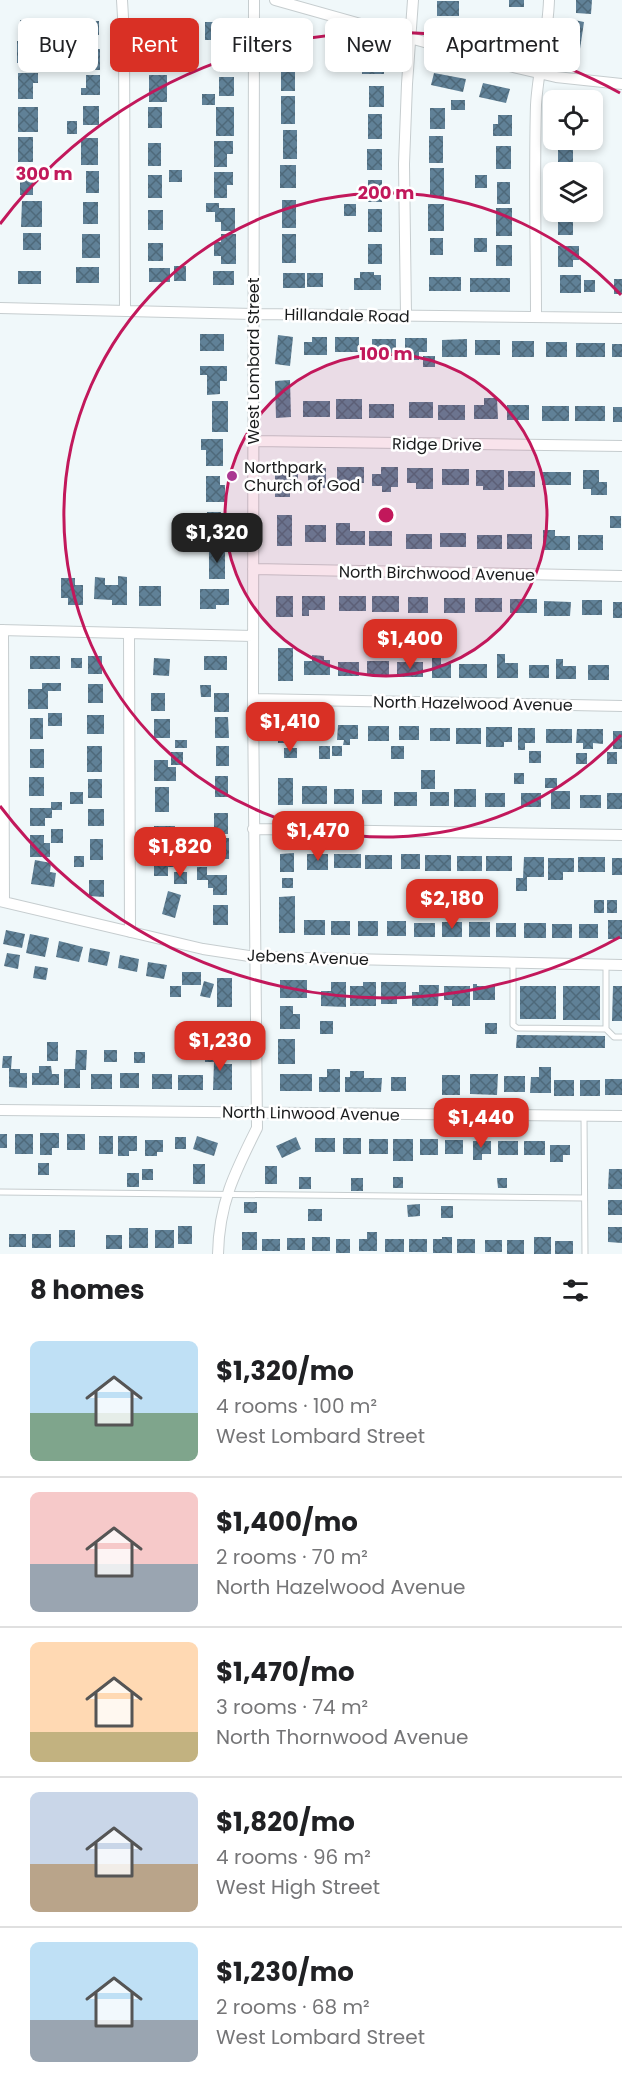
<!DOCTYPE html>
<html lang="en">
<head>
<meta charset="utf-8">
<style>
  body { margin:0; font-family:Poppins,sans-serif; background:#f2f2f2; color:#202124; height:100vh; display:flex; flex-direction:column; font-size:22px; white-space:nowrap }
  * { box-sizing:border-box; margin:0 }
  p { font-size:20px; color:#757577 }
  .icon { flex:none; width:33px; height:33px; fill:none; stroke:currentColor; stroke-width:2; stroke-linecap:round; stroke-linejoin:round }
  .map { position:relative; height:1254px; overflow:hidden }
  .side { display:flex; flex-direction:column; background:#fff; flex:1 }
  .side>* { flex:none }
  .banner { position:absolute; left:18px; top:18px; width:586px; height:54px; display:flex; gap:12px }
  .buttons { position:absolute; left:543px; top:90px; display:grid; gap:12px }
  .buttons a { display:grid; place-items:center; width:60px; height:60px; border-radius:9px; background:#fff; box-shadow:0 3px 9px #0003; font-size:30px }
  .price { position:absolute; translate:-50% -51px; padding:0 14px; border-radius:12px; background:#d93025; color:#fff; font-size:20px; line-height:39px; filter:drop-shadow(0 2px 3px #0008) }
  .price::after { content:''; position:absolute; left:50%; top:36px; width:18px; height:14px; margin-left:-9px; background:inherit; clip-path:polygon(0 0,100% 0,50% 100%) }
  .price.selected { background:#222; color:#fff }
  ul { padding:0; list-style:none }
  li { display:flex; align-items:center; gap:18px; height:150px; padding:0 30px }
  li+li { border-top:2px solid #e0e0e0 }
  li span { display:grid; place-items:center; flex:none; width:168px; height:120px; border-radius:9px; color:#555 }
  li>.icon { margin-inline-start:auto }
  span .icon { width:72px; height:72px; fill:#fffc; stroke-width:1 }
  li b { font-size:26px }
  h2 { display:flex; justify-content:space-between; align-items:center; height:72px; padding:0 30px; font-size:26px }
  .tag { padding:0 21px; border-radius:9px; background:#fff; box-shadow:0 3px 9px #0003; font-size:21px; line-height:54px }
  .tag.selected { background:#d93025; color:#fff }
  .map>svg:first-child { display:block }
  .building { fill:url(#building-cross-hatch) }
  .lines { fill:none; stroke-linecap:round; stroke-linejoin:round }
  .service-casing { stroke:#c6cdcf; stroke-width:7 }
  .minor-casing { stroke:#c6cdcf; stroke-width:12 }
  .service { stroke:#fff; stroke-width:5 }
  .minor { stroke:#fff; stroke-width:10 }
  .ring { fill:none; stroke:#c2185b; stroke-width:3 }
  .poi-dot { fill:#aa3791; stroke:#fff; stroke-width:2 }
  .labels { text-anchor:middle; stroke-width:5; stroke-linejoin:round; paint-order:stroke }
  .street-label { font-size:16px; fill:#191b1c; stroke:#fff }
  .poi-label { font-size:16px; fill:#191b1c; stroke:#fff; text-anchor:start }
  .centre { fill:#c2185b; stroke:#fff; stroke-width:3 }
  .ring-label { font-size:18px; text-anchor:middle; font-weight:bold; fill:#c2185b; stroke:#fff; stroke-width:5; stroke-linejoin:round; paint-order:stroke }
</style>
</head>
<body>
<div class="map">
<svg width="622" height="1254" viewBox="0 0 622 1254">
  <defs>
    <pattern id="building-cross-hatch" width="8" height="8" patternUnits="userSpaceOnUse" patternTransform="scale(1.5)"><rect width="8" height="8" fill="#608197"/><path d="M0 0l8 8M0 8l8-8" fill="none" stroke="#4e697a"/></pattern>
  </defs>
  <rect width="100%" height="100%" fill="#f0f8fa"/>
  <path class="building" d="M509 0H524V7H509Z
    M576 0H592L591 14 576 13Z
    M437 1H459V16H437Z
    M500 18 521 24 517 37 497 32Z
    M570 19 584 22 580 49 566 47Z
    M20 20H53V33H20Z
    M74 21H99V35H74Z
    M150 22H171V36H150Z
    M205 22H234V40H205Z
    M286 34H313V50H286Z
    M17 41H41V60H50V70H38V63H17Z
    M70 41H82V53H70Z
    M147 42H162V71H147Z
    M219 44H233V72H219Z
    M86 49H100V70H86Z
    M362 56H384V74H362Z
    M281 62H295V91H281Z
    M18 73H38V83H33V99H18Z
    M434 73 466 79 463 92 431 85Z
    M86 75H100V95H81V88H86Z
    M149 75H167V102H149Z
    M219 77H234V96H219Z
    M483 83 510 89 506 103 479 97Z
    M369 86H384V107H369Z
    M202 94H215V105H202Z
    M281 96H295V124H281Z
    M451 100H465V110H451Z
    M83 106H99V125H83Z
    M18 107H38V132H18Z
    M148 107H162V128H148Z
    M216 107H234V136H216Z
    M430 108H445V129H430Z
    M368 114H382V139H368Z
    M498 115H512V136H493V124H498Z
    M67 121H77V134H67Z
    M283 130H297V159H283Z
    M429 136H443V163H429Z
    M18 137H33V162H18Z
    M81 138H98V165H81Z
    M214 141H233V154H227V167H214Z
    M148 143H161V166H148Z
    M496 146H511V169H496Z
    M367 149H382V170H367Z
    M558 150H573V172H558Z
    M280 165H296V188H280Z
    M430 168H444V197H430Z
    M20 170H33V195H20Z
    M169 170H182V182H169Z
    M86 171H99V193H86Z
    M214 172H233V185H227V198H214Z
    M148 175H162V198H148Z
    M475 175H487V188H475Z
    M368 180H382V202H368Z
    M497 182H510V204H497Z
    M282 200H296V228H282Z
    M22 201H42V227H21Z
    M83 202H98V224H83Z
    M206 203H219V208H235V231H221V222H215V212H206Z
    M344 204H356V216H344Z
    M428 204H444V231H428Z
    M496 208H512V236H496Z
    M368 209H382V232H368Z
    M148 210H163V230H148Z
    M575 212H591V219H573V235H558V214H575Z
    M23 233H41V250H23Z
    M82 234H100V258H82Z
    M221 234H236V264H221V256H214V242H221Z
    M282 234H296V263H282Z
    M430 238H443V255H430Z
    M474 238H487V252H474Z
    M148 243H163V261H148Z
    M368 244H382V264H368Z
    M496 245H512V266H496Z
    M558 246H579V260H573V267H558Z
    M174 266H186V281H174Z
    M76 267H99V283H76Z
    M149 268H170V282H149Z
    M18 271H41V284H18Z
    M213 271H234V285H213Z
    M360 272H374V275H381V290H354V278H360Z
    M283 273H305V288H283Z
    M307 273H323V287H307Z
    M560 275H581V293H560Z
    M429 277H461V291H429Z
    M470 278H510V292H470Z
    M614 279H622V294H614Z
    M584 280H595V292H584Z
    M200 334H224V351H200Z
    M278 335 293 337 290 366 275 364Z
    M312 337H327V355H304V342H312Z
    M335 337H359V352H335Z
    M405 338H427V352H419V360H405Z
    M372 339H396V356H372Z
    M467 339V357H442V340Z
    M475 340H500V355H475Z
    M512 341H534V357H512Z
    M546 342H567V357H546Z
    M576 343H605V357H576Z
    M612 344H622V357H612Z
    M423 356H435V367H423Z
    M200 366H227V381H220V394L207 395V375H200Z
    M290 380 291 417 276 418 275 381Z
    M484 398H497L498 419H474V405H484Z
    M336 399H362V419H336Z
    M212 401H228V432H212Z
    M303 401H330V417H303Z
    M409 402H433V418H409Z
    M369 404H394V418H369Z
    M438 405H465V420H438Z
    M507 405H529V420H507Z
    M542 406H569V421H542Z
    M575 406H605V421H575Z
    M613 407H622V422H613Z
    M201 439H223V466H206V450H201Z
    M275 466H290V474H298V488H290V497H275Z
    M337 467H364V483H337Z
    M381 467H398V487H391V492H382V486H372V474H381Z
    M308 468H326V488H308Z
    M407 468H433V489H416V483H407Z
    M442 469H469V485H442Z
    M476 470H504V490H483V486H476Z
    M583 470H599V482H607V495H591V489H583Z
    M508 471H535V487H508Z
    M542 472H571V485H542Z
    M206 476H220V485H225V502H206Z
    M207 512H221V525H228V540H207Z
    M277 515H292V546H277Z
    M610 516H621V528H610Z
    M336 523H350V531H365V545H336Z
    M305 525H326V542H305Z
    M543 530H555V536H570V550H543Z
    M369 531H392V546H369Z
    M440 533H466V547H440Z
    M406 534H432V549H406Z
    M507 534H532V549H507Z
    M477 535H502V549H477Z
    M578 535H603V550H578Z
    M209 548H225V579H209Z
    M118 576 127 577V605H112V600L94 599 95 577 105 578V585H118Z
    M61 578H75V585H83V605H68V598H61Z
    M139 586H161V606H139Z
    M200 589H229V605H216V609H200Z
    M276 596H293V617H276Z
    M302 596H325V610H309V616H302Z
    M339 596H366V611H339Z
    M372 596H399V612H372Z
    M408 597H428V613H408Z
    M444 598H465V613H444Z
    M475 598H502V612H475Z
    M510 599H537V613H510Z
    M582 600H602V615H582Z
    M544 601 571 602 570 616H544Z
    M613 602H622V618H613Z
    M278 648H293V681H278Z
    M497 654H505V663H518V678H497Z
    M312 655 324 656V660H330V675H304V661H312Z
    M30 656H60V669H30Z
    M88 656H102V674H88Z
    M204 656H227V670H204Z
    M432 657H441V664H451V678H432Z
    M71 658H82V668H71Z
    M154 658 170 659 169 676 153 675Z
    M556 659H563V666H576V679H556Z
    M367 661H389V676H367Z
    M338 662H359V676H338Z
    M397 662H423V677H397Z
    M459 664H487V678H459Z
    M529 665H549V678H529Z
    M588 665H609V680H588Z
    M42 683H61V691H48V709H28V689H42Z
    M88 684H103V703H88Z
    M200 685H211V697H201Z
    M151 693H165V711H151Z
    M214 693H229V712H214Z
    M48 713H62V726H48Z
    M87 715H104V734H87Z
    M215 717H228L229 738H215Z
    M30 718H43V739H30Z
    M154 719H170V738H154Z
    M278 724H294V743H278Z
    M338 725H358V739H350V745H343L344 740H337Z
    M368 726H389V741H368Z
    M399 726H419V740H399Z
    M486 727H512V742H504V747H486Z
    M302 728H322V740H302Z
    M430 728H450V741H430Z
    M456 728H481V744H456Z
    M518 728H535V743H525V750H518Z
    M546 729H572V743H546Z
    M577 729H603V744L593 743V749H583V743H576Z
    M613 731H622V749H613Z
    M175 740H187V748H175Z
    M87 746H102V772H87Z
    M216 746H229V766H216Z
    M319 746H330V759H319Z
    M332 746H342V756H332Z
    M391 746H404V759H391Z
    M284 748H297V758H284Z
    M30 749H44V768H30Z
    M529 751H541V763H529Z
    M171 752H183V765H171Z
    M607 752H617V764H607Z
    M576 753H587V764H576Z
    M154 760H168V767H176V781H154Z
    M421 770H435V789H421Z
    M514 773H524V784H514Z
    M215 776H228V797H215Z
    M29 777H44V796H29Z
    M278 778H293V805H278Z
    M545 778H557V788H545Z
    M88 779H102V798H88Z
    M302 786H327V804H302Z
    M155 787H169V812H155Z
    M334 789H354V804H334Z
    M454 789H476V807H454Z
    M362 790H382V804H362Z
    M551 791H570V809H551Z
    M70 792H83V804H70Z
    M394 792H417V806H394Z
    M430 792H449V806H430Z
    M485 793H505V807H485Z
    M521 793H541V807H521Z
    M607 793H622V809H607Z
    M580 795H601V808H580Z
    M51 802H62V810H52V818H45V826H30V808H51Z
    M88 809H104V826H88Z
    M214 813H228V834H214Z
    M154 826H175V838H168V847H154Z
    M51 829H63V843H51Z
    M30 835H44V843H50V857H30Z
    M214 838H229V859H214Z
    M90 839H103V860H90Z
    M154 853H174V867H168V876H154Z
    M195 853H207V865H195Z
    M294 853V872H280V854Z
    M307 854H328V870H307Z
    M334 854H361V868H334Z
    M401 854H420V869H401Z
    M365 855H392V869H365Z
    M425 855H451V871H425Z
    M74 856H84V867H74Z
    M457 856H482V871H457Z
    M486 856H512V871H486Z
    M524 857H544V877H527V891H516V878H523Z
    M578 857H605V872H578Z
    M548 858H574V872H563V880H548Z
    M612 858H622V875H612Z
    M35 860 51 863 50 872 56 873 54 887 31 884Z
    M197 867H207V875H227V895H213V888H208V880H197Z
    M174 872H187V884H174Z
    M282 878H293V888H282Z
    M89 880H104V897L89 896Z
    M168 891 181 895 175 918 162 914Z
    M295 896V933H279V897Z
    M594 900H604V913H594Z
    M607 900H617V913H607Z
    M213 905H228V925H213Z
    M304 920H325V935H304Z
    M608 920H622V939H608Z
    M331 921H350V935H331Z
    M358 921H378V936H358Z
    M387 921H406V936H387Z
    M442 922H462V937H442Z
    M469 922H490V937H469Z
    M414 923H435V937H414Z
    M496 923H516V937H496Z
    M524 923H546V938H524Z
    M552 924H572V938H552Z
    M579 924H598V938H579Z
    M6 930 25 934 22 948 3 944Z
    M30 934 49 938 45 957 26 953Z
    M59 941 83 947 79 962 56 957Z
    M90 948 110 952 107 966 88 962Z
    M7 953 20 955 18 969 4 966Z
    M120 955 139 959 137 972 118 968Z
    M148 962 167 965 164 979 146 976Z
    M35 966 48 968 46 980 33 978Z
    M182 972H201V985H182Z
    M217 978H232V1007H217Z
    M280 980H307V998H280Z
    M204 981 214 984 210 998 200 996Z
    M331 982H346V1007L321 1006V991H331Z
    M363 982H376V1006H350V986H363Z
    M381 982H406V996H397V1004H381Z
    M473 984H477V986H495V1000H473Z
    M419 985H439L438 1006H412V992H419Z
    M170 986H181V997H170Z
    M444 986H470V1006H452V1000H444Z
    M520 986H556V1019H520Z
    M563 986H600V1020H563Z
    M613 986H622V1021H612Z
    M280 1006H293V1014H300V1029H280Z
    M320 1021H333V1034H320Z
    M485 1023H497V1034H485Z
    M214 1024H231V1043H217V1037H214Z
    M517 1035 605 1036V1048H516Z
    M197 1038H210V1049H197Z
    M278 1039H295V1064H278Z
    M47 1042H58V1061H47Z
    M76 1050H87L86 1070H80V1088H64V1069H75Z
    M104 1050H117V1062H104Z
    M205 1050 219 1051V1064H232V1090H213L214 1062H205Z
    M134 1052H145V1063H134Z
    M3 1056H12L11 1069H20V1073H27V1088L9 1087V1068H2Z
    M39 1066H51L52 1074H59V1085H32V1073H39Z
    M539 1067H551V1093H530L531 1077H539Z
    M327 1069H340V1092H319V1077H327Z
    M350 1071H364V1078H382L381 1092H345V1077H350Z
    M120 1073H139V1088H120Z
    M91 1074H112V1089H91Z
    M152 1074H172V1089H152Z
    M280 1074H312V1091H280Z
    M470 1074H498L497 1095 470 1094Z
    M178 1075H203V1090H178Z
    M442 1075H460V1095H442Z
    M504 1076H525V1092H504Z
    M391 1077H406V1091H391Z
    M605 1079H622V1095H605Z
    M554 1080H574V1096H554Z
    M580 1080H600V1096H580Z
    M40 1133H59V1148H52V1155H40Z
    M0 1134H7V1148H0Z
    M15 1134H33V1154H15Z
    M67 1134H85V1150H67Z
    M99 1136H113V1154H99Z
    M118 1136H137V1151H129V1156H118Z
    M197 1136 218 1143 214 1156 193 1149Z
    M175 1137H186V1149H175Z
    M296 1137 301 1149 282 1158 276 1146Z
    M315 1138H335V1152H315Z
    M343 1138H361V1154H343Z
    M369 1139H388V1154H369Z
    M393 1139H413V1161H393Z
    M420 1139H438V1155H420Z
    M145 1140H163V1152H157V1156H145Z
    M445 1140H463V1154H445Z
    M473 1141H491V1154H482V1160H473Z
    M498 1141H518V1155H498Z
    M524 1141H545V1155H524Z
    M550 1145H570V1155H563V1162H550Z
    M38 1163H49V1175H38Z
    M193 1164H205V1184H193Z
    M265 1166H277V1184H265Z
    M142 1169H153V1180H142Z
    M609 1169H622V1189H608Z
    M127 1173H139V1187H127Z
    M299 1177H311V1189H299Z
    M393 1177H403V1188H393Z
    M351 1178H363V1191H351Z
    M497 1178H507V1188H498Z
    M608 1200H622V1215H608Z
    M244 1202H257V1213H244Z
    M420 1204V1216L408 1217 407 1205Z
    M441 1206H453V1218H441Z
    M308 1209H322V1221H308Z
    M178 1226H192V1244H178Z
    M608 1227H622V1243L608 1242Z
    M129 1228H148V1248H129Z
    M59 1230H75V1247H59Z
    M155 1230H174V1248H155Z
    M242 1232H257V1250H242Z
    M367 1232H377V1251H359V1239H367Z
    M9 1234H26V1247H9Z
    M32 1234H51V1248H32Z
    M106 1235H122V1249H106Z
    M312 1237H330V1251H312Z
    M442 1237H452V1253H433V1239H442Z
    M534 1237H551V1254H534Z
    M287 1238H305V1250H287Z
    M262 1239H280V1251H262Z
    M336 1239H350V1253H336Z
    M385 1239H404V1252H385Z
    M409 1239H427V1252H409Z
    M457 1239H475V1253H457Z
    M485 1240H502V1252H485Z
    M507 1240H524V1254H507Z
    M555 1241H573V1254H555Z"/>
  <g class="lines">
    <g class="service-casing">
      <path id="service" d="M513 963V1025L517 1028 606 1029V965
        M606 1029 614 1037H622
        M584 1116 585 1254
        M0 1192 584 1198"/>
    </g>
    <g class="minor-casing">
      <path id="minor" d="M122 0 124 34 125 311
        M275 0 517 68 556 77 622 84
        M0 308 253 314 622 318
        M406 315 404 164 407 84 413 0
        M536 317C536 246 534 175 536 105 538 69 548 35 549 0
        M253 441 622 446
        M253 569 622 576
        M0 630 253 636
        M3 630 4 902
        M129 633 130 932
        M253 699 622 706
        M253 829 622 835
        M0 901 203 949 256 957 622 965
        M0 1110 622 1116
        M218 1254C219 1203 235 1172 257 1128L253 699 254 0"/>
    </g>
    <use href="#service" class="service"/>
    <use href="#minor" class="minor"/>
  </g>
  <circle cx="386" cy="515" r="161" fill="#c2185b" fill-opacity=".12"/>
  <g class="ring">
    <circle cx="386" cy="515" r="161"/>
    <path d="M621 735A322 322 0 1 1 621 295"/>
    <path d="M620 937A483 483 0 0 1 0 806M0 224A483 483 0 0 1 620 93"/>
  </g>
  <circle class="poi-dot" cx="232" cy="476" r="6"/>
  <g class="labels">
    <g class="street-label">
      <text transform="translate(347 315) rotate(1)" y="6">Hillandale Road</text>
      <text transform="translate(253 361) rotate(-90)" y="6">West Lombard Street</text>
      <text transform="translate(437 444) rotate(1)" y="6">Ridge Drive</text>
      <text transform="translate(437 573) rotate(1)" y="6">North Birchwood Avenue</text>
      <text transform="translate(473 703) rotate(1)" y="6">North Hazelwood Avenue</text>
      <text transform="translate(308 957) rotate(2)" y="6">Jebens Avenue</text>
      <text transform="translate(311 1113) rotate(1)" y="6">North Linwood Avenue</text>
    </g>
    <g class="poi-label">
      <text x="244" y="473">Northpark<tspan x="244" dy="18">Church of God</tspan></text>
    </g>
  </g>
  <circle cx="386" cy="515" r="9" class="centre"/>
  <g class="ring-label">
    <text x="44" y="180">300 m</text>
    <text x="386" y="199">200 m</text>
    <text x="386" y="360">100 m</text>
  </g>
</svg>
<div class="buttons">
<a><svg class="icon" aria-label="locate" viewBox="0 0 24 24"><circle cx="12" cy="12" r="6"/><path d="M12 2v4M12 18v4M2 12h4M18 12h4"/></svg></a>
<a><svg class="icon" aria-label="layers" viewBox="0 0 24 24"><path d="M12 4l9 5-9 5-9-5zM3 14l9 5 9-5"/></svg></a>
</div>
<b class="price selected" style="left:217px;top:564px">$1,320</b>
<b class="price" style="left:410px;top:670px">$1,400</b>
<b class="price" style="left:290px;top:753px">$1,410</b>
<b class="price" style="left:318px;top:862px">$1,470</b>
<b class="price" style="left:180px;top:878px">$1,820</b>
<b class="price" style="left:452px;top:930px">$2,180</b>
<b class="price" style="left:220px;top:1072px">$1,230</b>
<b class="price" style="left:481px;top:1149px">$1,440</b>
<div class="banner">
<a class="tag">Buy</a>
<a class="tag selected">Rent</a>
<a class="tag">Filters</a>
<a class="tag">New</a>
<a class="tag">Apartment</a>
</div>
</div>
<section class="side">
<h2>8 homes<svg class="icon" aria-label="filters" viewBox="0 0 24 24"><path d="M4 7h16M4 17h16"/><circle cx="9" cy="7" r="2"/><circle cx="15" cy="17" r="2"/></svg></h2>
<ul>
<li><span style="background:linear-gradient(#bfe0f5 60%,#7fa58c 0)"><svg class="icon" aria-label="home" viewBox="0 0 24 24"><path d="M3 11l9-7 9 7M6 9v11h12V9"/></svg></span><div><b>$1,320/mo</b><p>4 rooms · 100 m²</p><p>West Lombard Street</p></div></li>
<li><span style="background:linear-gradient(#f6c9c9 60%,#9aa5b1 0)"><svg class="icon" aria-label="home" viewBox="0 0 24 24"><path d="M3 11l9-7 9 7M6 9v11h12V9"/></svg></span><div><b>$1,400/mo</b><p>2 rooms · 70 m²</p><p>North Hazelwood Avenue</p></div></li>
<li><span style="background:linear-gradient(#ffd9b3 75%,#c2b280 0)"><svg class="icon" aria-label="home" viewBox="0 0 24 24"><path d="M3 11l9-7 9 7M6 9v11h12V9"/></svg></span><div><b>$1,470/mo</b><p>3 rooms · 74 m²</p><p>North Thornwood Avenue</p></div></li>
<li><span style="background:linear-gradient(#c9d6e8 60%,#b9a48a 0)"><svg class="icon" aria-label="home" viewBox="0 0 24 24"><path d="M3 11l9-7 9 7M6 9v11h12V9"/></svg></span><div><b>$1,820/mo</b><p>4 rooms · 96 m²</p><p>West High Street</p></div></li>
<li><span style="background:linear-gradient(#bfe0f5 65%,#9aa5b1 0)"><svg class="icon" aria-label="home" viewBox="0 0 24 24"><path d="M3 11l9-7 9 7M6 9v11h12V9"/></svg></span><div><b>$1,230/mo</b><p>2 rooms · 68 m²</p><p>West Lombard Street</p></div></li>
</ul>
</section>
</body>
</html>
